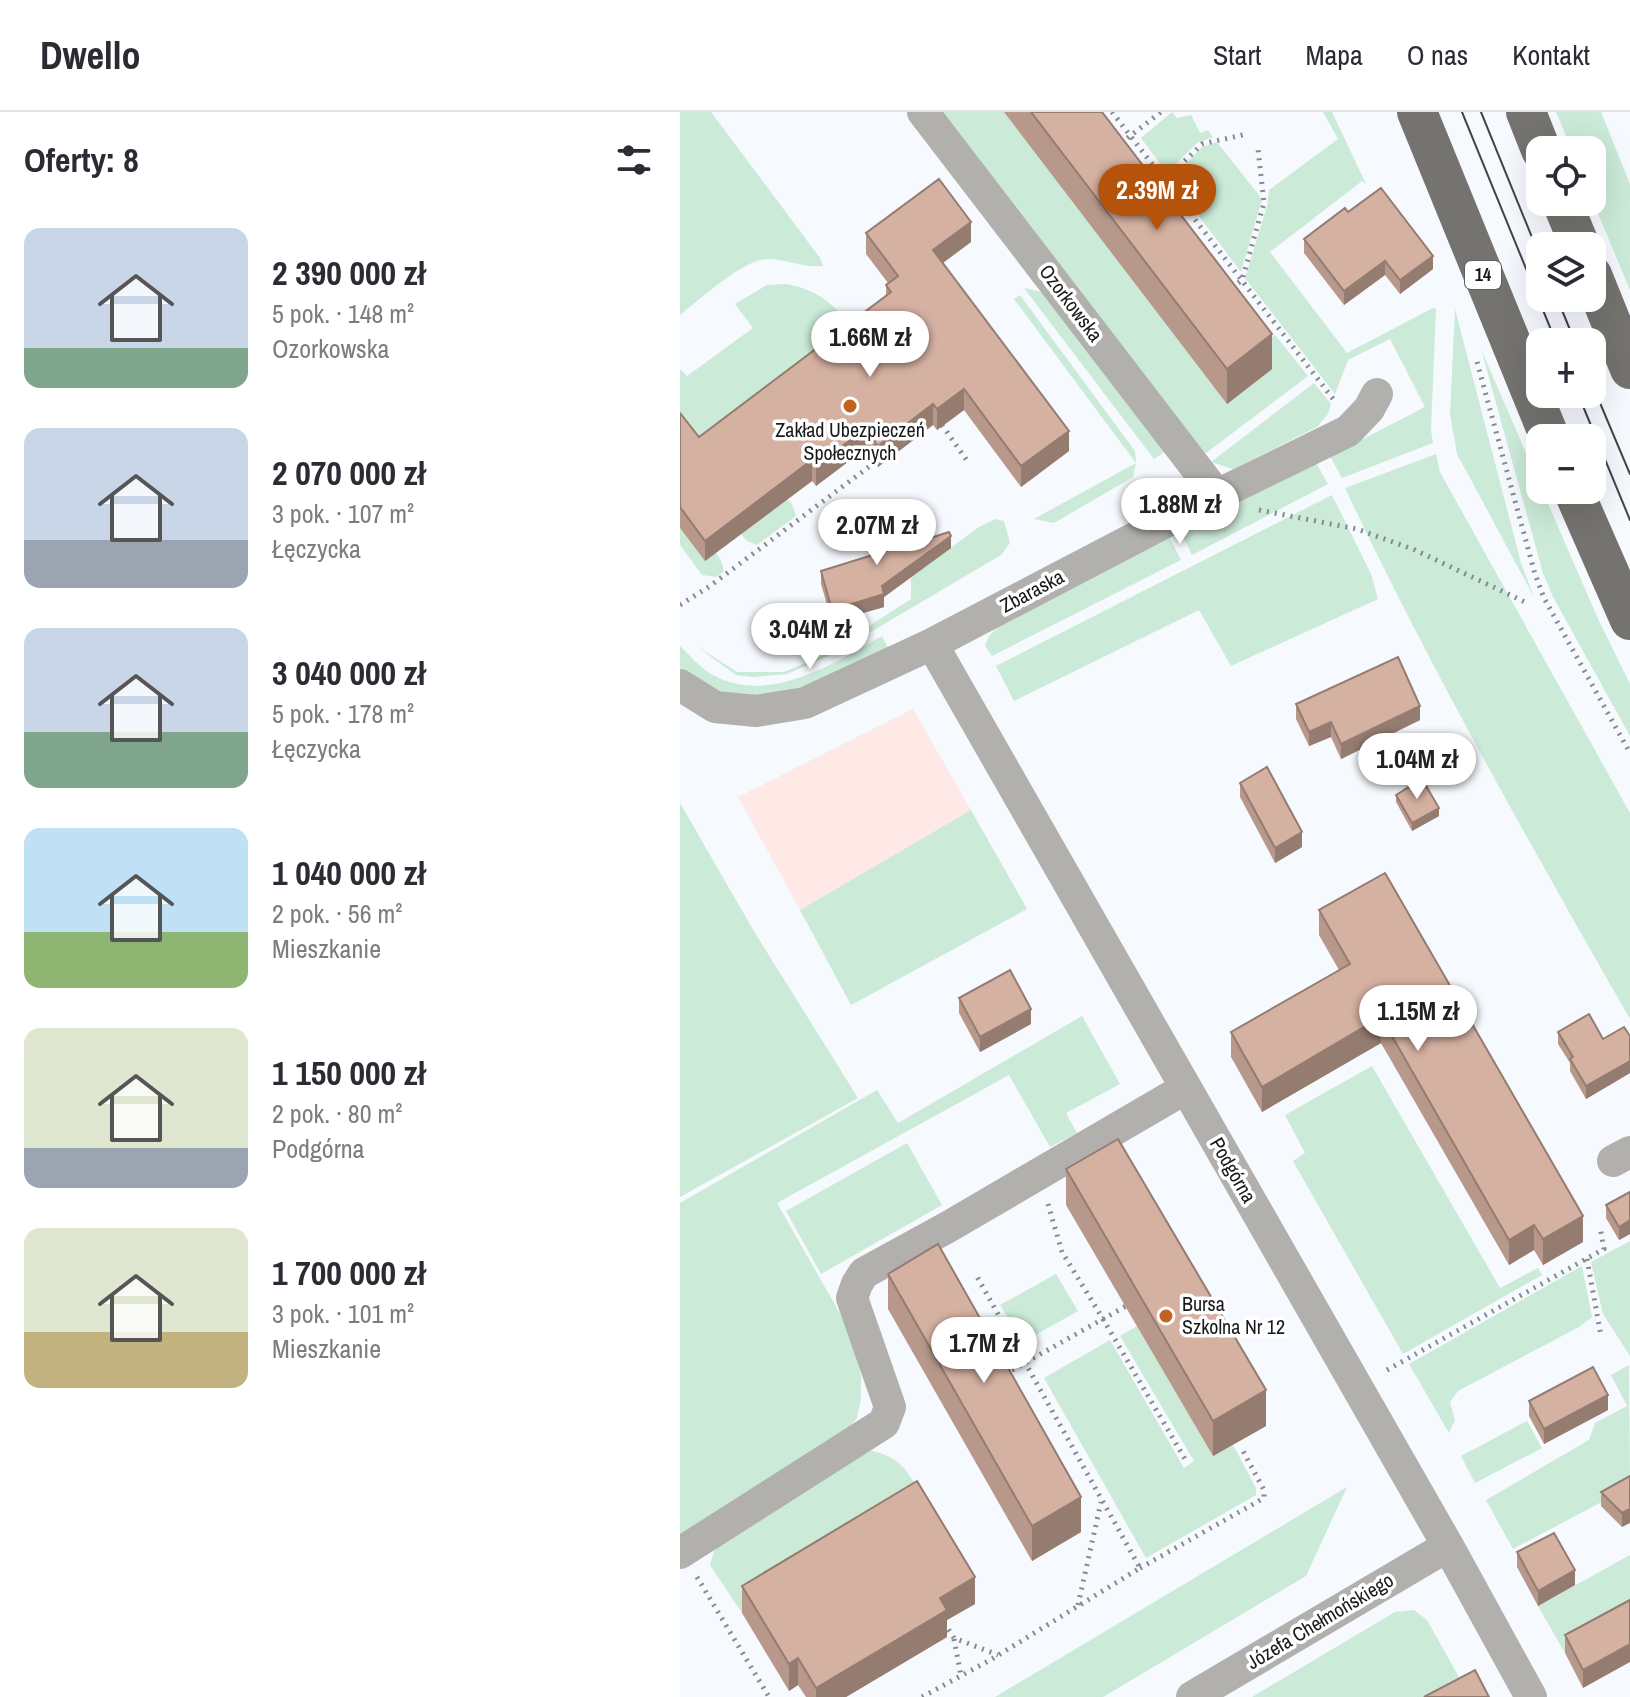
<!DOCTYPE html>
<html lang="pl">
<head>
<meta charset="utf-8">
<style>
  body { margin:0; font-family:"Archivo Narrow",sans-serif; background:#f7f7f7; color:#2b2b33; height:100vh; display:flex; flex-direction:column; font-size:30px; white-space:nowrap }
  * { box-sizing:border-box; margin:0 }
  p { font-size:26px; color:#7c7c81 }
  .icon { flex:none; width:44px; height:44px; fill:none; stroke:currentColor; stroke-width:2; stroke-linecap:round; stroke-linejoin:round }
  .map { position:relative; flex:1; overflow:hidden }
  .panel { display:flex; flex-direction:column; background:#fff; width:680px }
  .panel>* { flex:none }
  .tools { position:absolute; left:846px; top:24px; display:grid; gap:16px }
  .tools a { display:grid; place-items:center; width:80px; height:80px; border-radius:16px; background:#fff; box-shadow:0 8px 32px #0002; font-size:40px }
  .price { position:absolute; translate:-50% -68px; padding:0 18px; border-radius:28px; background:#fff; color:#222; font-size:26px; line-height:52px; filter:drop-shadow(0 2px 4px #0008) }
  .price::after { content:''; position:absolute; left:50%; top:48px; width:24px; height:18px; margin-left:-12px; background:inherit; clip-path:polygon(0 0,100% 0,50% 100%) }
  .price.current { background:#b45309; color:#fff }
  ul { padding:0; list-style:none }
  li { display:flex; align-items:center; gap:24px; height:200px; padding:0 24px }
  li span { display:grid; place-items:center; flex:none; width:224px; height:160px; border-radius:16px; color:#555 }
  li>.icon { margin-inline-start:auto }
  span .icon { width:96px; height:96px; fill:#fffc; stroke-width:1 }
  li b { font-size:34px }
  h2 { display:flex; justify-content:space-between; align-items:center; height:96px; padding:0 24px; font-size:34px }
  header { display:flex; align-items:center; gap:48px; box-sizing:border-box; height:112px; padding:0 40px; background:#fff; border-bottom:2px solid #e1e1e2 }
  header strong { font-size:38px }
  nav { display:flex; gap:44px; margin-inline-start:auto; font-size:28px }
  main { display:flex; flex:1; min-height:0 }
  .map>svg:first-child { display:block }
  .industrial { fill:#ffe9e7 }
  .green { fill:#cbead8 }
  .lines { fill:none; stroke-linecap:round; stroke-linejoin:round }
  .path { stroke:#87898d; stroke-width:5; stroke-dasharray:2 6; stroke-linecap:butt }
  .minor { stroke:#b1b0ad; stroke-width:32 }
  .major { stroke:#75736f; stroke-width:40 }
  .tram { stroke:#434547; stroke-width:2 }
  .wall { fill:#b7988b }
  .shaded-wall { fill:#957c71 }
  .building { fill:#d5b1a2; stroke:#957c71; stroke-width:2 }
  .poi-dot { fill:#c26120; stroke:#fff; stroke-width:3 }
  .labels { text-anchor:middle; stroke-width:7; stroke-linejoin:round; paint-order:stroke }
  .shield { fill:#fff; stroke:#5d5e5f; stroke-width:2 }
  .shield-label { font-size:18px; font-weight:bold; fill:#18191b }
  .street-label { font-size:20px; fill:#18191b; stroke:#fff }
  .poi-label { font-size:20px; fill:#18191b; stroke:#fff }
</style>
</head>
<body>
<header>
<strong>Dwello</strong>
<nav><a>Start</a><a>Mapa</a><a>O nas</a><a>Kontakt</a></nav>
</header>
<main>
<section class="panel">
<h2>Oferty: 8<svg class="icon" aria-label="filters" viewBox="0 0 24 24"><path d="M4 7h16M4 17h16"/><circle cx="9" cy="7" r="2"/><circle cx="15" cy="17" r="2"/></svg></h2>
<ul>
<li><span style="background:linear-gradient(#c9d6e8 75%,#7fa58c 0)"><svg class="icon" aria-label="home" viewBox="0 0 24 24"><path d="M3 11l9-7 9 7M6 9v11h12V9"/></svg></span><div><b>2 390 000 zł</b><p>5 pok. · 148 m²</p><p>Ozorkowska</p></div></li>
<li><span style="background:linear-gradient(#c9d6e8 70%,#9aa5b1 0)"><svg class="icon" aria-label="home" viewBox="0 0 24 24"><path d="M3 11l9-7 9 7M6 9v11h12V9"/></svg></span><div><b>2 070 000 zł</b><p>3 pok. · 107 m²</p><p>Łęczycka</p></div></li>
<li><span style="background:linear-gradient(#c9d6e8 65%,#7fa58c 0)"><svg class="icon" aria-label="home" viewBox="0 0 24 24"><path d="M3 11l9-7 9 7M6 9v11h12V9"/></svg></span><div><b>3 040 000 zł</b><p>5 pok. · 178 m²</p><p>Łęczycka</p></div></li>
<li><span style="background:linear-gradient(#bfe0f5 65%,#8fb573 0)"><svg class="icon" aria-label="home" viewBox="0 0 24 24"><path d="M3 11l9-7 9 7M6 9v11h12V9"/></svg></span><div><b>1 040 000 zł</b><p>2 pok. · 56 m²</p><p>Mieszkanie</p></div></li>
<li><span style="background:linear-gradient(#dfe7d0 75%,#9aa5b1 0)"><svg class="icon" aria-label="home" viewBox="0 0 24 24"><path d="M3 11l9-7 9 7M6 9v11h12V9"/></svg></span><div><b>1 150 000 zł</b><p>2 pok. · 80 m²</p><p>Podgórna</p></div></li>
<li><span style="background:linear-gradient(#dfe7d0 65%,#c2b280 0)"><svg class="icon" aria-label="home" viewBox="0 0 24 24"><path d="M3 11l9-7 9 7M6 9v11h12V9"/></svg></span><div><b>1 700 000 zł</b><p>3 pok. · 101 m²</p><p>Mieszkanie</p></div></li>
</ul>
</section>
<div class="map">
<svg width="950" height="1585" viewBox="0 0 950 1585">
  <rect width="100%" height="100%" fill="#f6f9fe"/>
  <path class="industrial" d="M233 597 291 698 120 798 58 685Z"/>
  <path class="green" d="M0 0H31L140 146 143 154C123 156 107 147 88 147 63 147 21 187 0 203Z
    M262 0H324L576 236 595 223 628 264 522 344Z
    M492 0 497 6 511 3 520 21 528 18 533 25 517 31 487 61 461 26Z
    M643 0H652L686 72 682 69 590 140 667 241 753 196 756 197 751 318 753 331 662 366 650 344 745 295 710 227 668 248 655 282 565 166 587 94 589 78 658 27Z
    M876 0H921L950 72V178L912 87V38H892Z
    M537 30 582 87 561 160 491 67 522 35Z
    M106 172C144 179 156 196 180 224L73 342 0 322V257L7 264 73 216 55 192 87 173Z
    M344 176 366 181 486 339 474 347Z
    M340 183 455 339 456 351 453 365 374 411 354 407 456 351 334 187Z
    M775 197 841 451 854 485 777 342 770 302Z
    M801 237 860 373V378H862L919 509 950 572V624L872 483 863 461Z
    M634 271 651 292 648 302 637 315 553 357 531 350Z
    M756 342 760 360 771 380 950 701V907C850 732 751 558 665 376Z
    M636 351 648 372 512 443 500 418Z
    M652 383 691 462 698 487 551 554 519 498 334 589 316 554Z
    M107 387 112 392 116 404 77 433 67 429 61 422Z
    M316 407 324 409 330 431 321 443 155 541 107 562 72 565 56 563 15 533 57 560H104L144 543 231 487V465L299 415Z
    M0 416C18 427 41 436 44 459L36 465 22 463 0 433Z
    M488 423 501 448 312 544 305 534 309 524 327 506Z
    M202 524 209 538 106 584 46 585 13 567 0 556V534C9 542 17 553 28 560 85 596 151 553 202 524Z
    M0 691 75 821 178 986 0 1085Z
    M291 698 347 797 171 893 120 798Z
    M402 904 440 972 386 1001 397 1021 370 1035 329 963 97 1091 175 1228 181 1264V1287L177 1306 163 1324 0 1424V1091L197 978 218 1011Z
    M692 954 820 1176 858 1156 862 1163 723 1242 613 1049 625 1041 605 1003Z
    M227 1031 262 1093 141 1162 106 1099Z
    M950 1129V1244L923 1202 911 1150Z
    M902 1154 912 1205 899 1215 778 1279 770 1290 775 1308 769 1321 729 1252Z
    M376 1162 398 1199 343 1230 320 1193Z
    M457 1214 533 1344 553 1333 576 1376V1383L466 1446 364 1266 430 1228 504 1356 514 1349 440 1224Z
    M949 1253 950 1375 833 1437 806 1388 909 1328 915 1311 947 1294 931 1263Z
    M847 1309 862 1336 795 1371 781 1344Z
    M188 1338C224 1345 227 1361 245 1388L62 1501 30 1453 34 1439 52 1416Z
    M667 1375 626 1464 423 1585H315Z
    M950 1443V1505L885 1541 858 1494Z
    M734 1498 747 1508 790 1585H572L715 1500Z"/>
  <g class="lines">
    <path class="path" d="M432 0 654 288
      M441 31 481 0
      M476 77 522 32 567 22
      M552 176 562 168 584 91 578 37
      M797 250 855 462 864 486 950 641
      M262 313 288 350
      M579 398 677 417 735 438 845 490
      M0 493 30 474 194 351
      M368 1092 382 1140 423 1207 446 1194
      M907 1147 921 1224
      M707 1258 924 1137 920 1115
      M325 1262 423 1207 505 1347
      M460 1456 584 1386V1378L563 1339
      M17 1465 89 1585
      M398 1493 421 1390
      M264 1511 274 1526 318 1543
      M274 1527 281 1564
      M242 1585 312 1547 460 1456 295 1161"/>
    <path class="minor" d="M243 0 537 383
      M252 532 768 1434 851 1585
      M0 573 35 595 76 599 125 591 252 532 537 383 668 319 689 297 697 282
      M933 1049 950 1040
      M0 1441 204 1311 210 1295 172 1186 177 1172 184 1161 268 1115 506 976
      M512 1585 768 1434"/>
    <path class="major" d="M737 0 870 326
      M846 0 861 38
      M882 90 900 134
      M912 163 950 257
      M893 378 950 508"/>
    <path class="tram" d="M782 0 876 230
      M801 0 860 145
      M877 186 895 230
      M912 272 950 362
      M898 282 950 408"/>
  </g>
  <path class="wall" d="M324 0H422L592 257 547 292Z
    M668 100 753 157 720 182 705 163 664 193 624 141V127Z
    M186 121 291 130 263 151 389 339 341 375 284 298 257 318 253 313 198 355 185 337 136 374 132 369 25 449 0 416V301L19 325 206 184V173L208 171 186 142Z
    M199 424 271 436 204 485V495L152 510 141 472V459L202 440 199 436Z
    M616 592 740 608 661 647 651 625 629 634 616 607Z
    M560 671 622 735 595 751 560 685Z
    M716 683 759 704 732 719 716 690Z
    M639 798 903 1130 863 1153 854 1138 829 1153 701 931 582 1000 551 945V920L659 858 639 823Z
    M279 886 351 912 300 940 279 901Z
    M878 920 923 927 950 924V961L906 987 890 959V951L878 932Z
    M386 1057 586 1314 533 1344 386 1093Z
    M950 1080V1122L939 1128 926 1106V1093Z
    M208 1162 401 1420 352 1449 208 1197Z
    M849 1289 928 1298 864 1332 849 1304Z
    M950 1364 942 1415 921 1394V1380Z
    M837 1440 895 1473 858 1494 837 1455Z
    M62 1474 295 1492 267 1508V1525L166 1585H126L118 1573 109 1579 62 1501Z
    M950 1488 903 1576 885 1541V1523Z"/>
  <path class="shaded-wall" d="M291 110V130L253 158V138Z
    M753 144V157L720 182V168Z
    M705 149V163L664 193V179Z
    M592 222V257L547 292V257Z
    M284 277V298L257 318V297Z
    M253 292V313L198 355V334Z
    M185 317V337L136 374V354Z
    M389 319V339L341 375V354Z
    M132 348V369L25 449V429Z
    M271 424V436L204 485V495L152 510V498L202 474Z
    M740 594V608L661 647V632Z
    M651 610V625L629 634V620Z
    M759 696V704L732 719V711Z
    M622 720V735L595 751V736Z
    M351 897V912L300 940V925Z
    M701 905V931L582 1000V975Z
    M950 949V961L906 987V974Z
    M903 1104V1130L863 1153V1127Z
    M950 1108V1122L939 1128V1115Z
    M854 1113V1138L829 1153V1128Z
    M586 1278V1314L533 1344V1309Z
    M928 1283V1298L864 1332V1317Z
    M401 1385V1420L352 1449V1414Z
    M950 1397V1411L942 1415V1401Z
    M895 1458V1473L858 1494V1479Z
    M295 1465V1492L267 1508V1525L166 1585H136V1576L260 1486Z
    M950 1532V1550L903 1576V1558Z
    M118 1546V1573L109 1579V1552Z"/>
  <path class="building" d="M351 0H422L592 222 547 257Z
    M259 67 291 110 253 138 389 319 341 354 284 277 257 297 253 292 198 334 185 317 136 354 132 348 25 429 0 395V301L19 325 211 180 206 173 218 164 186 121Z
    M701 76 753 144 720 168 705 149 664 179 624 127 665 96 668 100Z
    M223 408 238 430 269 420 271 424 202 474 204 482 152 498 141 459 209 438 199 424Z
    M718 545 740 594 661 632 651 610 629 620 616 592Z
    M587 655 622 720 595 736 560 671Z
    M742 667 759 696 732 711 716 683Z
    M705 761 903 1104 863 1127 854 1113 829 1128 701 905 582 975 551 920 670 852 639 798Z
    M330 858 351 897 300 925 279 886Z
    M909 902 923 927 944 915 950 924V949L906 974 890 947 893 945 878 920Z
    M438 1027 586 1278 533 1309 386 1057Z
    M950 1080V1108L939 1115 926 1093Z
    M258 1132 401 1385 352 1414 208 1162Z
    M913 1255 928 1283 864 1317 849 1289Z
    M950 1364V1397L942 1401 921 1380Z
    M237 1369 295 1465 260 1486 267 1498 136 1576 118 1546 109 1552 62 1474Z
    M874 1421 895 1458 858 1479 837 1440Z
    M950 1488V1532L903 1558 885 1523Z
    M795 1558 809 1585H744Z"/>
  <g class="poi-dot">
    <circle cx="170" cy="294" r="8"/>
    <circle cx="486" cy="1204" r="8"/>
  </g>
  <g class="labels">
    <rect class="shield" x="785" y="149" width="36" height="28" rx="6"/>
    <g class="shield-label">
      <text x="803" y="169">14</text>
    </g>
    <g class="street-label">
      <text transform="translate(391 191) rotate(53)" y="7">Ozorkowska</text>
      <text transform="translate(352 479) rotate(-28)" y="7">Zbaraska</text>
      <text transform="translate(553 1058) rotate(60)" y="7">Podgórna</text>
      <text transform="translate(640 1509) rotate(-31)" y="7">Józefa Chełmońskiego</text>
    </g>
    <g class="poi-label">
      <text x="170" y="325">Zakład Ubezpieczeń<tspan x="170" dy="23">Społecznych</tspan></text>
      <text x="502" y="1199" text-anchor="start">Bursa<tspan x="502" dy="23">Szkolna Nr 12</tspan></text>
    </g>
  </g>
</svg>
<div class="tools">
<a><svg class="icon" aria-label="locate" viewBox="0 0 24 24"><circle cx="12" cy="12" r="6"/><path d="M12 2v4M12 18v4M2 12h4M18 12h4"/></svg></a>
<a><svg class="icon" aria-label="layers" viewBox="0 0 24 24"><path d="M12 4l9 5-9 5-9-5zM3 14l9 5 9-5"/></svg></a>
<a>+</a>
<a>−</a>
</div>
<b class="price current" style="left:477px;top:120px">2.39M zł</b>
<b class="price" style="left:190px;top:267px">1.66M zł</b>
<b class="price" style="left:500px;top:434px">1.88M zł</b>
<b class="price" style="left:197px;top:455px">2.07M zł</b>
<b class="price" style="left:130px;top:559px">3.04M zł</b>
<b class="price" style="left:737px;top:689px">1.04M zł</b>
<b class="price" style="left:738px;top:941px">1.15M zł</b>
<b class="price" style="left:304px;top:1273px">1.7M zł</b>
</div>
</main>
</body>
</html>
